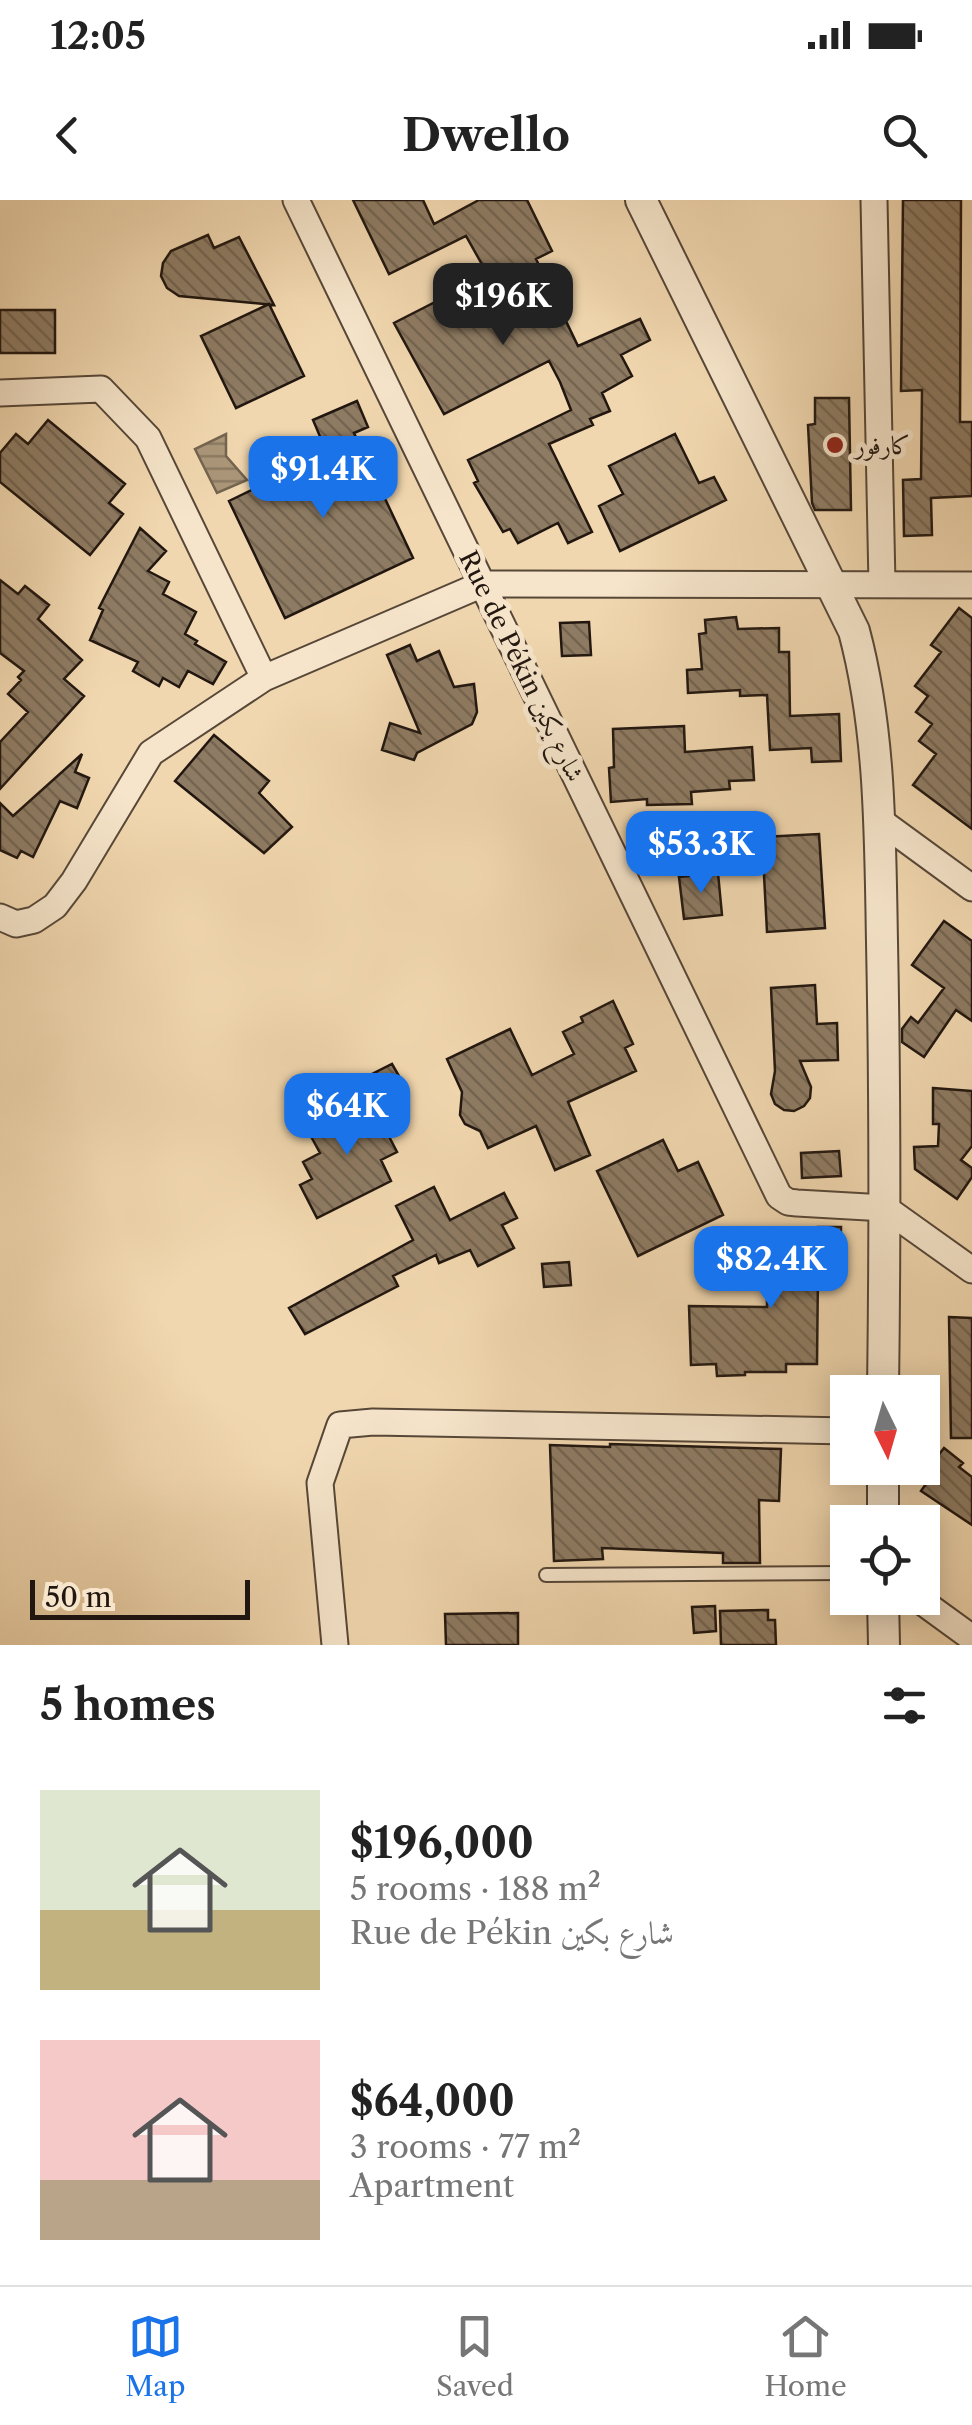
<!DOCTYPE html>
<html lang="en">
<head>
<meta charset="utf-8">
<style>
  body { margin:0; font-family:"Libre Caslon Text",Amiri,serif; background:#f2f2f2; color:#222; height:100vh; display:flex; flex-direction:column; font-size:38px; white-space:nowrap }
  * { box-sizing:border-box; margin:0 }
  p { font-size:32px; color:#767676 }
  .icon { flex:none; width:55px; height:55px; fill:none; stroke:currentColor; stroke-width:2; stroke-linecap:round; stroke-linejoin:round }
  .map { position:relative; height:1445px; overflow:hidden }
  .drawer { display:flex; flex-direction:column; background:#fff; flex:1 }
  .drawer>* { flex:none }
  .needle { width:65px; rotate:175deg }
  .buttons { position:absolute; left:830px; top:1175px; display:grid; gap:20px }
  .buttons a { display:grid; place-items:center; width:110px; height:110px; border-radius:0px; background:#fff; box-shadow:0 5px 25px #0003; font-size:50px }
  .scale { position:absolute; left:30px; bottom:25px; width:220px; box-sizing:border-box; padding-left:10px; border:5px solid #221710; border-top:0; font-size:28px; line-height:35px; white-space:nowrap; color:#221710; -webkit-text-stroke:8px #f6e5cb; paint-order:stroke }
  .price { position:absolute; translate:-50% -85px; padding:0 22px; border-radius:20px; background:#1a73e8; color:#fff; font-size:32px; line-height:65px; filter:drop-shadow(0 2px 5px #0008) }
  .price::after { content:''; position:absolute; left:50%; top:60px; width:30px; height:22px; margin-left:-15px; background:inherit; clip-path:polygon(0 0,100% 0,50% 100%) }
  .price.on { background:#222; color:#fff }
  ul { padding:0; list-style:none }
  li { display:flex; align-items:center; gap:30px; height:250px; padding:0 40px }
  li span { display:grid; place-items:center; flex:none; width:280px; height:200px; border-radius:0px; color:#555 }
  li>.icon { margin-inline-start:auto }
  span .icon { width:120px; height:120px; fill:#fffc; stroke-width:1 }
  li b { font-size:42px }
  h2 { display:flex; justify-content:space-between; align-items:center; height:120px; padding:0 40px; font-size:42px }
  .status { display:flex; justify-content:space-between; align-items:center; height:70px; padding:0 50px; background:#fff; direction:ltr }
  .status svg { height:28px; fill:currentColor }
  header { display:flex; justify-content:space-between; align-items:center; height:130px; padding:0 40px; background:#fff; font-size:45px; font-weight:700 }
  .tabs { display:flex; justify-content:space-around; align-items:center; height:140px; border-top:2px solid #e0e0e0; background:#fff; font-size:28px; color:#767676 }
  .tabs a { display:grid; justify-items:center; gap:5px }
  .tabs .on { color:#1a73e8 }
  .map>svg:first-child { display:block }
  .water { fill:url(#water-rules); stroke:#74634f; stroke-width:2.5 }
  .building { fill:url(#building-back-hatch); stroke:#221710; stroke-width:2.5 }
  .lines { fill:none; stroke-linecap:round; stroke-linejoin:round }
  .service-casing { stroke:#564738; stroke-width:16 }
  .minor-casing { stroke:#564738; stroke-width:29 }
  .tertiary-casing { stroke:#564738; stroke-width:34 }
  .service { stroke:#f6e5cb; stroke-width:12 }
  .minor { stroke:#f6e5cb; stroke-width:25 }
  .tertiary { stroke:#f6e5cb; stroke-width:30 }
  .poi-dot { fill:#8f2418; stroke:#f6e5cb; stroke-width:4 }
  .labels { text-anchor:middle; stroke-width:10; stroke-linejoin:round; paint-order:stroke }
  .poi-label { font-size:25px; fill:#221710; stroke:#f6e5cb; text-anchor:start }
  .street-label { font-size:25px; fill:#221710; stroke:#f6e5cb }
</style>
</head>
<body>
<div class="status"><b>12:05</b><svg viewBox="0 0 49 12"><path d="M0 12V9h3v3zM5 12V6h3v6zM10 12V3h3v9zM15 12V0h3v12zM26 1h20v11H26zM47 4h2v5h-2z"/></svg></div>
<header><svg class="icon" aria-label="back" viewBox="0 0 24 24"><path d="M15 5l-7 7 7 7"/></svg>Dwello<svg class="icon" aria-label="search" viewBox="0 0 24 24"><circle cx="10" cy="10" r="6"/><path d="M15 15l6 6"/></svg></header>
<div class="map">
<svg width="972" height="1445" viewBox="0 0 972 1445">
  <defs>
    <pattern id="water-rules" width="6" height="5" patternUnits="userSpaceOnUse" patternTransform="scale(2.5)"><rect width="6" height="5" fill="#ab9679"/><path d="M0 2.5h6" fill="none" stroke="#8b7962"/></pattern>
    <pattern id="building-back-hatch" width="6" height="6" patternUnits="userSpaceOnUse" patternTransform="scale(2.5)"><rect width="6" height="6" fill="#8e7b63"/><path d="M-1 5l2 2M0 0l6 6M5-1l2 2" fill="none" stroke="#746450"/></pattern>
  </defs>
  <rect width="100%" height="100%" fill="#f1d7af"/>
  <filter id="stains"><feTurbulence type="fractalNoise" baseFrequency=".002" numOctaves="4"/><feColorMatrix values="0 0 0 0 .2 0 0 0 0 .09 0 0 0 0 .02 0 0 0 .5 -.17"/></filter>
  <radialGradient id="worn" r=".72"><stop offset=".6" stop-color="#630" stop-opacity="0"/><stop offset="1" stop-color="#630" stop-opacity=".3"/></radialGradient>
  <path class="water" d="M226 234V256L247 280 217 293 195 249Z"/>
  <path class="building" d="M353 0H423L434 24 479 0H527L552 51 536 59 578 146 640 119 650 140 621 155 632 176 602 193 610 211 590 219 593 225 549 244 592 332 568 343 558 323 518 343 510 329 503 332 474 283 478 281 468 260 571 210 560 182 549 161 444 214 394 123 488 75 466 36 389 74Z
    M903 0H961L960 222H972V296L931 298 932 335 904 336 903 280 921 279 922 190 901 191Z
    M208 35 214 48 239 37 274 105 179 96 167 88 161 76 163 63 171 51Z
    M269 104 304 176 236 208 201 136Z
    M0 110H55V153H0Z
    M815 198H849L851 310H815L812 303 808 225 815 224Z
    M357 201 368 227 354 233 413 358 285 418 229 301 327 253 313 220Z
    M48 220 125 284 109 303 123 314 90 355 0 282V253L16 234 28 244Z
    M675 234 699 283 714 277 726 300 620 351 599 306 623 294 609 266Z
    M140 328 166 351 148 371 169 382 163 394 196 412 185 434 197 441 195 444 226 462 213 484 188 471 179 487 163 478 159 486 133 471 138 462 90 440 103 410 99 408Z
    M0 380 18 394 25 386 49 405 38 419 82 460 64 479 84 496 0 589V542L28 512 8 494 21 480 18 477 24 471 0 453Z
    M959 408 972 418V629L913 585 936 554 919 541 932 524 916 512 928 496 915 486 941 452 931 445Z
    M736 417 738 429 779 428V452H789L790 516 839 514 841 561 812 562 811 548 770 550 767 495 740 496V490L688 493 687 470 702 469 699 434 706 433 705 420Z
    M589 422 591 455 562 456 560 423Z
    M410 445 417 461 439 451 454 487 474 484 477 512 472 524 417 553 414 560 382 550 390 523 420 533 387 455Z
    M684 526 685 552 752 547 754 580 729 581 730 589 691 592 692 604 647 605V599L611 602 609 568 614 567 613 529Z
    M214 535 269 581 259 593 292 627 264 653 175 581Z
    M82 554 75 572 89 578 77 608 60 601 33 657 21 651 17 658 0 650V603L13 616Z
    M819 634 825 728 767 732 762 637Z
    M718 673 722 715 684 719 679 677Z
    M944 721 972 741V821L956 810 924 857 902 842V829L911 817 918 823 944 788 912 765Z
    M815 785 817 824 837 823 838 860 800 861 811 887 810 898 804 906 794 911 784 910 775 904 771 894 775 871 771 788Z
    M613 801 633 844 625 848 636 871 568 902 590 955 555 970 536 926 488 948 480 931 465 924 460 915 462 892 447 859 510 829 532 875 574 854 563 832 583 822 581 817Z
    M392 864 403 883 381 895 370 875Z
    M933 888 972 891V946L961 960 972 968V977L957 999 915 969 914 947 938 946 939 924H933Z
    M369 898 397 952 381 960 391 981 317 1018 300 985 312 979 303 962 320 953 307 929Z
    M663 940 678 971 698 962 723 1015 638 1056 597 971Z
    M839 951 841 976 802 978 801 953Z
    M434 987 450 1020 504 993 517 1018 502 1025 514 1048 478 1066 470 1050 439 1063 436 1055 393 1076 398 1086 305 1134 289 1108 413 1040 396 1006Z
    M818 1027H841L840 1072H818L817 1164H786V1172H745V1175L717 1176 716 1164 691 1165 689 1106 767 1107V1032H818Z
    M569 1062 571 1085 544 1087 542 1064Z
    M949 1117 972 1118V1238H951Z
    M610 1244 781 1249 779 1301 759 1300 760 1363H723V1353L602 1348 603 1359 554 1361 550 1245 610 1247Z
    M944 1248 963 1263 959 1267 972 1277V1325L921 1291 931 1277 925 1272Z
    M715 1406 716 1431 694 1433 692 1407Z
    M768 1410V1420H775L776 1445H721L720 1411Z
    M518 1413V1445H446L445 1414Z"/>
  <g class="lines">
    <g class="service-casing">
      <path id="service" d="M546 1375 848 1373"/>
    </g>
    <g class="minor-casing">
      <path id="minor" d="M296 0 779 996 788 1002 797 1003 885 1008 972 1070
        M874 0 882 384
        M0 193 101 189 148 238 264 478
        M879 620 972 688
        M0 717 16 724 34 720 55 706 74 681 151 553 264 478 483 384 972 385
        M917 1398 972 1438
        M335 1445 320 1283 340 1225 373 1222 848 1231"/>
    </g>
    <g class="tertiary-casing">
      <path id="tertiary" d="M641 0 854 431C881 532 880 638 882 742 885 892 885 1042 883 1192
        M883 1268V1322
        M883 1398 884 1445"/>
    </g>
    <use href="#service" class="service"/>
    <use href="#minor" class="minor"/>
    <use href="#tertiary" class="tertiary"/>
  </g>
  <circle class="poi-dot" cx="835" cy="245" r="10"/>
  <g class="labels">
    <g class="poi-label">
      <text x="855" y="254">كارفور</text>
    </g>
    <g class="street-label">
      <text transform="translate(522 466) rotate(64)" y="9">Rue de Pékin شارع بكين</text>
    </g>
  </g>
  <rect width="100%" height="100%" filter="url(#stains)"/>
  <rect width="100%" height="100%" fill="url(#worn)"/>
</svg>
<div class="buttons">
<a><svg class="needle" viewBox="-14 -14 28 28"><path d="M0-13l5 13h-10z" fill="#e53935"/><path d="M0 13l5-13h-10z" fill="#767676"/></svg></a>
<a><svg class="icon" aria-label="locate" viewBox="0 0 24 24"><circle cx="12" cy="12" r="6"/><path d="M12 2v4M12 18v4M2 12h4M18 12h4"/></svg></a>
</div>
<div class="scale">50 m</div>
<b class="price on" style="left:503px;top:148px">$196K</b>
<b class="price" style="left:323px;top:321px">$91.4K</b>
<b class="price" style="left:701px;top:696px">$53.3K</b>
<b class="price" style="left:347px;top:958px">$64K</b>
<b class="price" style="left:771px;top:1111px">$82.4K</b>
</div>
<section class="drawer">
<h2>5 homes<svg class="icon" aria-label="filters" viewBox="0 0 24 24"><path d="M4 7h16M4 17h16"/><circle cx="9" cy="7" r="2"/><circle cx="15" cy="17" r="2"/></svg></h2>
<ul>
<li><span style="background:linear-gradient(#dfe7d0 60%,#c2b280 0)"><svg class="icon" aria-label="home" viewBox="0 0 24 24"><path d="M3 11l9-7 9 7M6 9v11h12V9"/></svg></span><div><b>$196,000</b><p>5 rooms · 188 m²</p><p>Rue de Pékin شارع بكين</p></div></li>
<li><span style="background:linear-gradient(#f6c9c9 70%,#b9a48a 0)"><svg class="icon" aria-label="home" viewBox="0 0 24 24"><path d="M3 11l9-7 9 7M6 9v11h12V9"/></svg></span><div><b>$64,000</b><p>3 rooms · 77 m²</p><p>Apartment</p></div></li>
</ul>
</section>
<nav class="tabs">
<a class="on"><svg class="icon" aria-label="map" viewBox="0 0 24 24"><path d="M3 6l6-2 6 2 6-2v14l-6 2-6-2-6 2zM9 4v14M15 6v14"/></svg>Map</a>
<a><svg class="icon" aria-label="saved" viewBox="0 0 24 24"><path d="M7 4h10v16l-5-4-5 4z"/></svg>Saved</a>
<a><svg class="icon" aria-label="home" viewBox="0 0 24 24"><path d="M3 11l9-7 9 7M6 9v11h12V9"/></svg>Home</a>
</nav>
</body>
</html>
